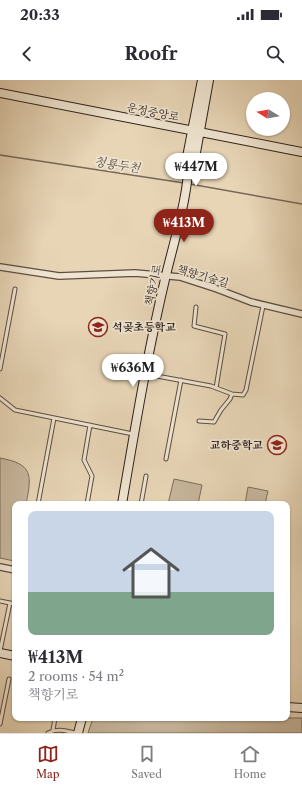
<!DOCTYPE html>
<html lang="en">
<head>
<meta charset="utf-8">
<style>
  body { margin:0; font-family:"Libre Caslon Text","Noto Serif KR",serif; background:#f7f7f7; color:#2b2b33; height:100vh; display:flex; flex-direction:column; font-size:15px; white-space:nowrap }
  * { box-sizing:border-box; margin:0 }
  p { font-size:13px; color:#7c7c81 }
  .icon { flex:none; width:22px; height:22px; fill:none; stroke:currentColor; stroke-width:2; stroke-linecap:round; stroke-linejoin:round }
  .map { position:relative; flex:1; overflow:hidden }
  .sheet { position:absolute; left:12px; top:421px; width:278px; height:220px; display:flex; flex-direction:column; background:#fff; border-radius:8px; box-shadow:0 1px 3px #0004 }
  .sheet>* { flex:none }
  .needle { width:26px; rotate:281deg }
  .fabs { position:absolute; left:246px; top:12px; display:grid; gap:8px }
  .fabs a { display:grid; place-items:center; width:44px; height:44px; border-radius:50%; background:#fff; box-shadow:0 1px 3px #0004; font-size:20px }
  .price { position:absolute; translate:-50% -34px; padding:0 9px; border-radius:14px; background:#fff; color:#222; font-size:13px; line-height:26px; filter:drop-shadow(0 1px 2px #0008) }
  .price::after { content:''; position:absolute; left:50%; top:24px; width:12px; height:9px; margin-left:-6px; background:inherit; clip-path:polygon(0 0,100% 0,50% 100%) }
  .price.selected { background:#8f2418; color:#fff }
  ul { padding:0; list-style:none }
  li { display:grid; align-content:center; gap:8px; height:212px; padding:0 16px }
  li span { display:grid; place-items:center; height:124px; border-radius:8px; color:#555 }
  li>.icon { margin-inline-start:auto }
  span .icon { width:72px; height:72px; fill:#fffc; stroke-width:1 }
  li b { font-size:17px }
  .status { display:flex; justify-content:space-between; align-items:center; height:28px; padding:0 20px; background:#fff; direction:ltr }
  .status svg { height:11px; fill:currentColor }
  header { display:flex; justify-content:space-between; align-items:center; height:52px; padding:0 16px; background:#fff; font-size:18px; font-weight:700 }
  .tabs { display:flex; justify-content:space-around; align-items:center; height:56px; border-top:1px solid #e1e1e2; background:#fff; font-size:11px; color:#7c7c81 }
  .tabs a { display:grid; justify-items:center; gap:2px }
  .tabs .selected { color:#8f2418 }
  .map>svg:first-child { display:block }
  .green { fill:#c7b69c; stroke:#7a6c5c }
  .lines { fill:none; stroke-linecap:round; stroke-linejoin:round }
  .stream { stroke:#776859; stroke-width:1.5 }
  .lane-casing { stroke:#5c4e42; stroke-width:5 }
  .street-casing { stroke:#5c4e42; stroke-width:8 }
  .secondary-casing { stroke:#2d211c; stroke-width:10 }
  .lane { stroke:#efe4d0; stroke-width:3 }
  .street { stroke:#efe4d0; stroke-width:5.5 }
  .secondary { stroke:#efe4d0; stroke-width:8 }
  .labels { text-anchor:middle; stroke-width:3.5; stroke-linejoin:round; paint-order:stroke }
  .street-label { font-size:11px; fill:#2d211c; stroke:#efe4d0 }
  .poi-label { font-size:11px; font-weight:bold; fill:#2d211c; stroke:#efe4d0; text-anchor:start }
  .water-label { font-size:12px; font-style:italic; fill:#584b40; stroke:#efe4d0 }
</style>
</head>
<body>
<div class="status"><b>20:33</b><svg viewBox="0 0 49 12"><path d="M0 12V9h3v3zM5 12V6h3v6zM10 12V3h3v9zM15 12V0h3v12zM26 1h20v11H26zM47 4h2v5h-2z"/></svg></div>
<header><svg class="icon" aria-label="back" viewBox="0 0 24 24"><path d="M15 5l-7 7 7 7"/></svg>Roofr<svg class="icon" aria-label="search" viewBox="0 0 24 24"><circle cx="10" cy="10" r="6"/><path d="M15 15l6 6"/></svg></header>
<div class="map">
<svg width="302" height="653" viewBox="0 0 302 653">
  <rect width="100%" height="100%" fill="#e7d5b6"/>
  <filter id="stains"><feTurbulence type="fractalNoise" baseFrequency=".005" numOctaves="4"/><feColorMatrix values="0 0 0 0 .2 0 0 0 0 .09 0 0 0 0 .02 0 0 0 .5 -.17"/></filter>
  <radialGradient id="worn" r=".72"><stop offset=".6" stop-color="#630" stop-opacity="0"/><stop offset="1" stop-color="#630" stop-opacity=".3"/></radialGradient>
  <path class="green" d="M0 378C33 384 32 395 26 424H15L14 481 0 478Z
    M174 399 202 405 198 424H168Z
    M248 407 268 411 265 424H245Z
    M93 638H302V653H88Z"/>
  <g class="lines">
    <path class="stream" d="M0 75 184 103
      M190 104 302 124"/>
    <g class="lane-casing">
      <path id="lane" d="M196 227 194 246 225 254 216 308
        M0 289 15 209
        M146 294 211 306 232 314 243 315 246 310 263 226
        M0 318 15 330 133 354
        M199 341 214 342 221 330 230 319 232 314
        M166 379 181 300
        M38 424 54 338
        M87 424 92 396 84 380 90 345
        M141 424 146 396
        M0 521 10 523
        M0 571 10 523 15 524
        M0 644 9 599
        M53 650 55 638
        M48 653C57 648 66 651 75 653"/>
    </g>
    <g class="street-casing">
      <path id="street" d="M0 187 59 196 135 193 180 197 217 209 251 222 302 234
        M0 487 15 490"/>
    </g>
    <g class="secondary-casing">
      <path id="secondary" d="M0 13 302 72
        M190 85 195 78 209 0
        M122 424C135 348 148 270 166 195 172 169 193 100 187 77L202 0
        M0 573 15 576
        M287 627 302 628
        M78 653 82 638"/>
    </g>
    <use href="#lane" class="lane"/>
    <use href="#street" class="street"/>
    <use href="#secondary" class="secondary"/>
  </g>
  <defs>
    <g id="school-ring" transform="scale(1)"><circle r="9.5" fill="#efe4d0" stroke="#8f2418" stroke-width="1.5"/><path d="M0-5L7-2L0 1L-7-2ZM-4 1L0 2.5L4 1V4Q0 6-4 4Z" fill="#8f2418"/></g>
  </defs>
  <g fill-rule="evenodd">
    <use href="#school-ring" x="98" y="247"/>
    <use href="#school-ring" x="277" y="365"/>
  </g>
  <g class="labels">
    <g class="street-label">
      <text transform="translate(153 32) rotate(11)" y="4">운정중앙로</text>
      <text transform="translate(203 196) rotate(16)" y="4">책향기숲길</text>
      <text transform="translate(153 205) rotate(-78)" y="4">책향기로</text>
    </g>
    <g class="poi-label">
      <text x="112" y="251">석곶초등학교</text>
      <text x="263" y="369" text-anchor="end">교하중학교</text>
    </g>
    <g class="water-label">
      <text transform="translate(117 85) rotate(9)" y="4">청룡두천</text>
    </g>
  </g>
  <rect width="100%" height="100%" filter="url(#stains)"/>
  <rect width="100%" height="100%" fill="url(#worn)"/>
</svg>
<div class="fabs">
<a><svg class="needle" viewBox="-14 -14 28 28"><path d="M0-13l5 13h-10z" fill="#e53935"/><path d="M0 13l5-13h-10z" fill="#7c7c81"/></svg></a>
</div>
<b class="price" style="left:196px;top:107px">₩447M</b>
<b class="price selected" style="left:184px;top:163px">₩413M</b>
<b class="price" style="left:133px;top:308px">₩636M</b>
<section class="sheet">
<ul>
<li><span style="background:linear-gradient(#c9d6e8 65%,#7fa58c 0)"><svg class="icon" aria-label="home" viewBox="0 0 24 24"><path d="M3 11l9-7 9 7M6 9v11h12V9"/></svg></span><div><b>₩413M</b><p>2 rooms · 54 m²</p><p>책향기로</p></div></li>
</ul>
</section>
</div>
<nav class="tabs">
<a class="selected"><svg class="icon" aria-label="map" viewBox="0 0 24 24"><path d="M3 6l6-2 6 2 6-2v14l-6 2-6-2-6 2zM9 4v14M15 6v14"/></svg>Map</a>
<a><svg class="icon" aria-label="saved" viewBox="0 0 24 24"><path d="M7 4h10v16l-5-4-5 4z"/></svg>Saved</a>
<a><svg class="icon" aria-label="home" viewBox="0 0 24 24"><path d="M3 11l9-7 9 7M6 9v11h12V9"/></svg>Home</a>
</nav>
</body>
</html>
